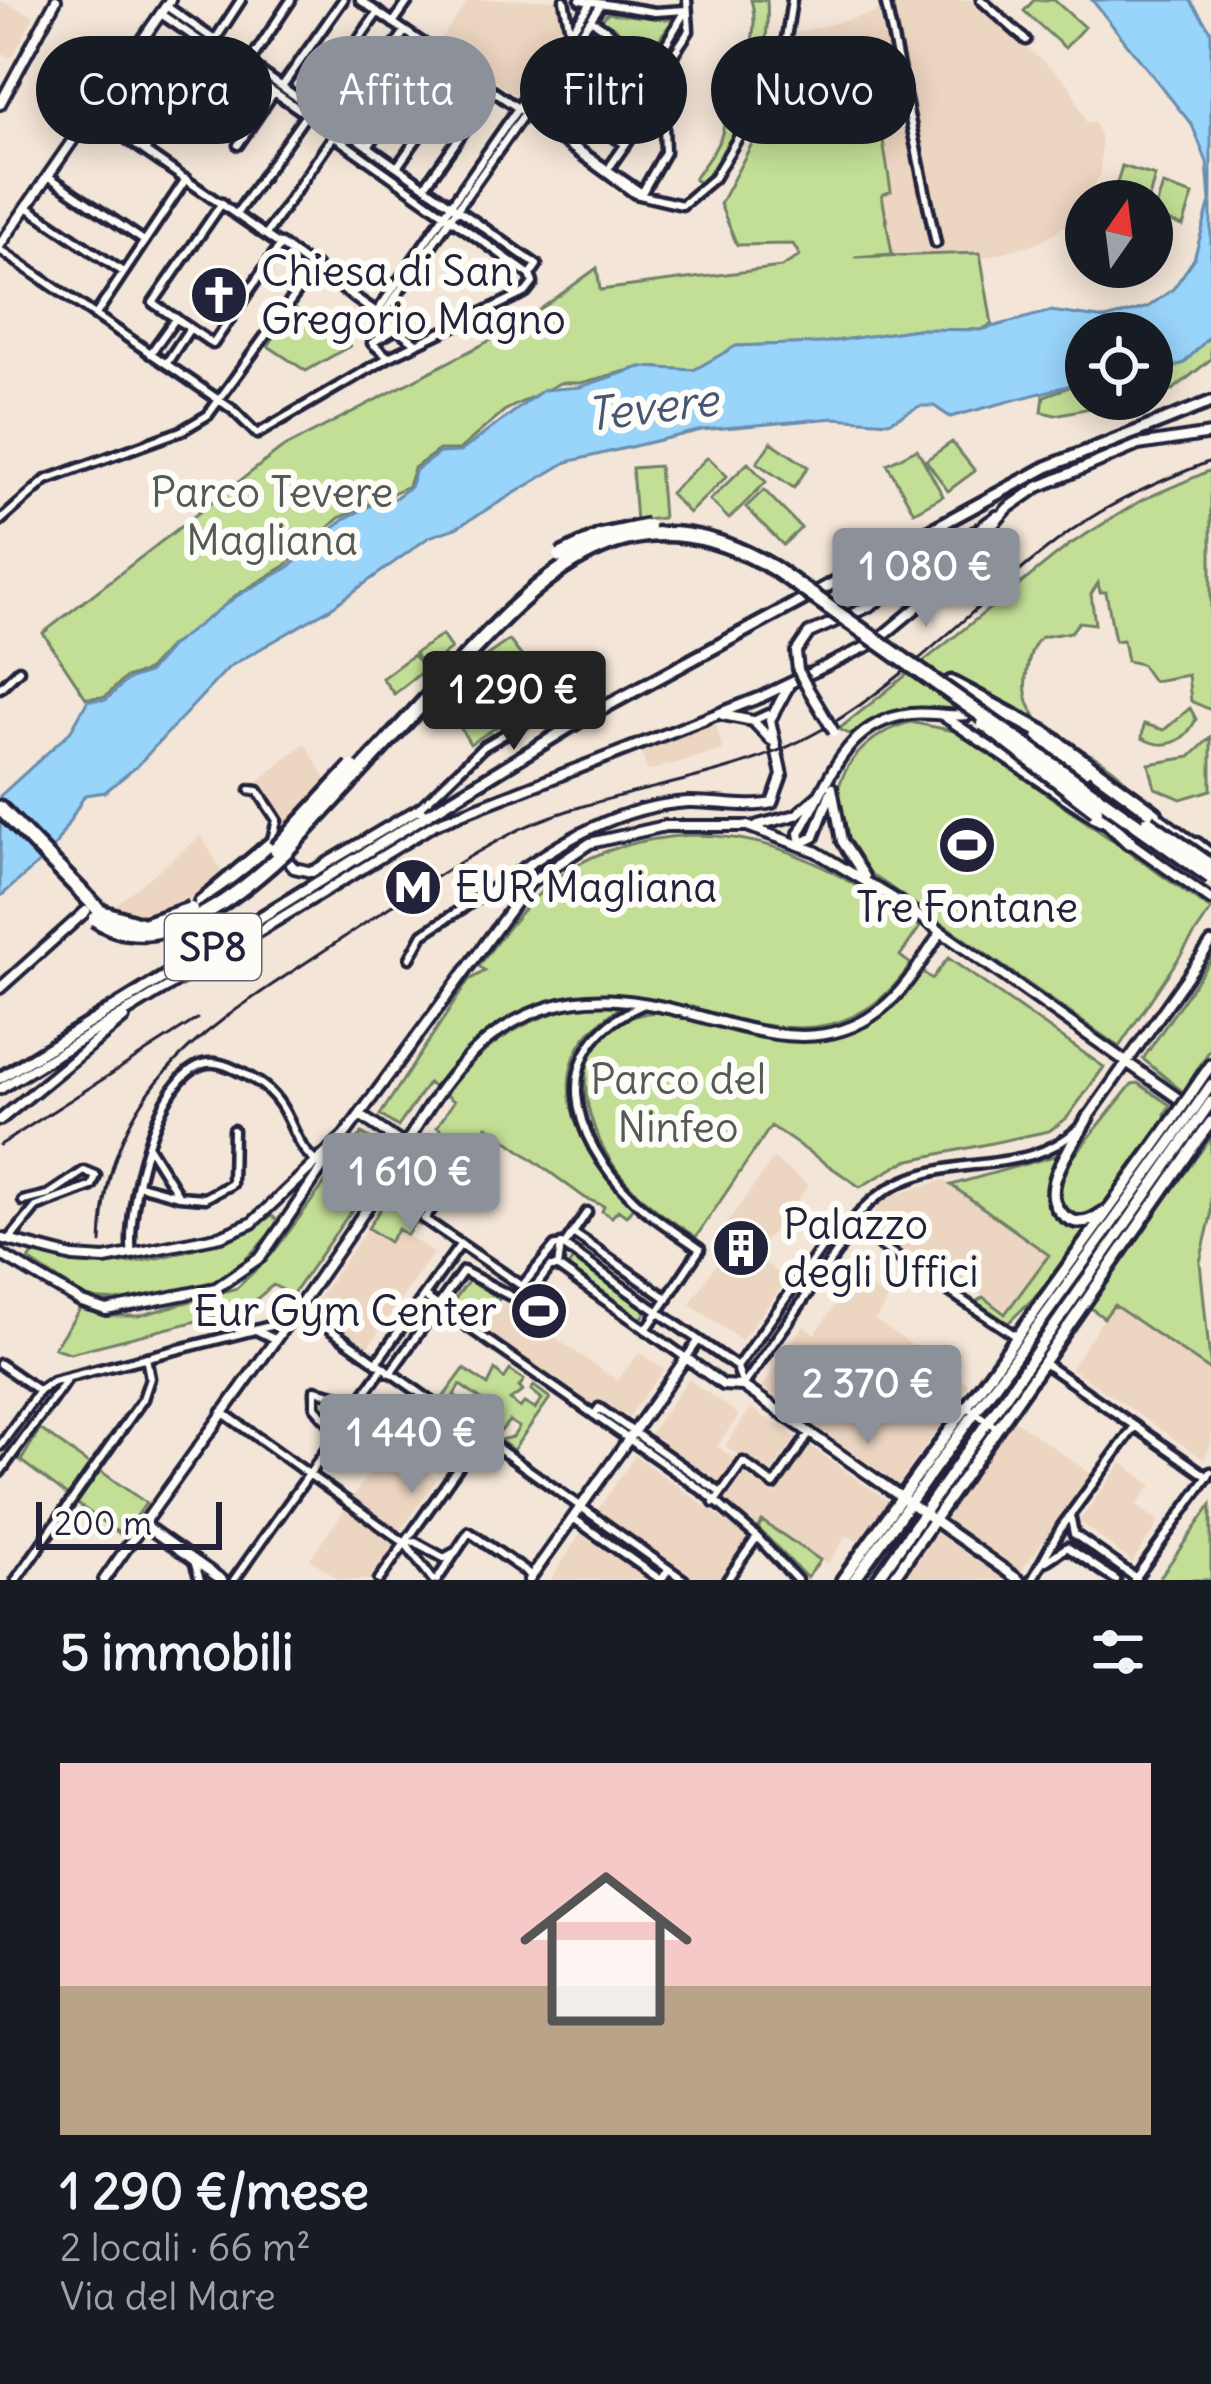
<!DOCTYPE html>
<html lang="it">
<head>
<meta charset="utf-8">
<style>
  body { margin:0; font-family:Delius,sans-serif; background:#242831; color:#f1f3f6; height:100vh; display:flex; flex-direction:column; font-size:45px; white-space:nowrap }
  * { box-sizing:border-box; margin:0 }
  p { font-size:39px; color:#9ea1a6 }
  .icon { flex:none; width:66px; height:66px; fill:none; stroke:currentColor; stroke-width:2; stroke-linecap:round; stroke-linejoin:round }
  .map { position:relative; height:1580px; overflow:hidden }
  .details { display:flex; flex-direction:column; background:#171b24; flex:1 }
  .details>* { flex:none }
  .hud { position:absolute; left:36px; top:36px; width:1140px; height:108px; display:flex; gap:24px }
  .needle { width:78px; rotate:14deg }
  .tools { position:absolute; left:1065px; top:180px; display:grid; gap:24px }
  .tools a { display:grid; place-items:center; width:108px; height:108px; border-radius:50%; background:#171b24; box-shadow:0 6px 30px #0003; font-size:60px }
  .scale { position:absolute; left:36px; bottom:30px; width:186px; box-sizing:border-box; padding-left:12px; border:6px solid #22223b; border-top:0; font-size:33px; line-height:42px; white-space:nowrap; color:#22223b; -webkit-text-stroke:9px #fdfcf7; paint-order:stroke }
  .price { position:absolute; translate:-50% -102px; padding:0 27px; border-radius:12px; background:#8c9099; color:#fff; font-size:39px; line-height:78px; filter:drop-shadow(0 3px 6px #0008) }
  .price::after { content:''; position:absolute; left:50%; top:72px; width:36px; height:27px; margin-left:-18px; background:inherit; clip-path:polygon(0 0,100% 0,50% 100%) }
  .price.active { background:#222; color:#fff }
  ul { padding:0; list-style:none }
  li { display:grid; align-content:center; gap:24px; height:636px; padding:0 60px }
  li+li { border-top:3px solid #363941 }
  li span { display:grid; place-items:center; height:372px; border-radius:0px; color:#555 }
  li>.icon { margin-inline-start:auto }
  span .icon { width:216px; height:216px; fill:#fffc; stroke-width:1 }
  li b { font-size:51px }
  h2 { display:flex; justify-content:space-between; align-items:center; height:144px; padding:0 60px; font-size:51px }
  .tag { padding:0 42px; border-radius:54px; background:#171b24; box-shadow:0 6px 30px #0003; font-size:42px; line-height:108px }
  .tag.active { background:#8c9099; color:#fff }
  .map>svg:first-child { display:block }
  .built { fill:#ecd5c1 }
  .green { fill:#c3df96; stroke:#728068; stroke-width:3 }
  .water { fill:#99d4fa; stroke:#698dae; stroke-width:3 }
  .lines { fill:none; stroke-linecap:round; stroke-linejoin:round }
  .street-casing { stroke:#22223b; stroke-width:15 }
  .secondary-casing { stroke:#22223b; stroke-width:16 }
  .primary-casing { stroke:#22223b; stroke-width:18 }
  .highway-casing { stroke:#22223b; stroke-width:21 }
  .street { stroke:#fdfcf7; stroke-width:6 }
  .secondary { stroke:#fdfcf7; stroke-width:8 }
  .primary { stroke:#fdfcf7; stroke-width:9 }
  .highway { stroke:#fdfcf7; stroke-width:12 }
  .rail { stroke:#22223b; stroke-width:3 }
  .secondary-bridge-casing { stroke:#22223b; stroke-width:16; stroke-linecap:butt }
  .primary-bridge-casing { stroke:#22223b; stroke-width:18; stroke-linecap:butt }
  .highway-bridge-casing { stroke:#22223b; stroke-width:21; stroke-linecap:butt }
  .secondary-bridge { stroke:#fdfcf7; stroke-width:8 }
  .primary-bridge { stroke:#fdfcf7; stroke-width:9 }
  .highway-bridge { stroke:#fdfcf7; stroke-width:12 }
  .labels { text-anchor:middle; stroke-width:12; stroke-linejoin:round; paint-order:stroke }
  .shield { fill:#fdfcf7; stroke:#646373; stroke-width:3 }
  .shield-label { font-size:39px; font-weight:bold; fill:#22223b }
  .poi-label { font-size:42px; fill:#22223b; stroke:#fdfcf7; text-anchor:start }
  .park-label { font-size:42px; fill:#525b56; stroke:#fdfcf7 }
  .water-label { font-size:45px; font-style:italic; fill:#465774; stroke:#fdfcf7 }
</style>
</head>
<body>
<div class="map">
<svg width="1211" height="1580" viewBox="0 0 1211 1580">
  <rect width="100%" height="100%" fill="#f3e5d7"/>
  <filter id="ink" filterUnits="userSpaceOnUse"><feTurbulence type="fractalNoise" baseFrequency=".00833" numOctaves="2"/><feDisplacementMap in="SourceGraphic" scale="24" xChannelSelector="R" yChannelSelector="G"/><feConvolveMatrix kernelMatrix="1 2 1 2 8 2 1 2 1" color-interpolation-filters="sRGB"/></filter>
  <g filter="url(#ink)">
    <path class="built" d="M469 0H556L564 36 520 98 438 43Z
      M881 0H986L1029 39 1025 46 1069 84 1086 122 1095 123 1101 139V174L1075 219 1041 242 981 258 979 253 894 257 882 194 881 134 806 144 791 34 883 11Z
      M0 1 34 16 12 58 0 52Z
      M715 722 723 750 648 771 642 755 647 747Z
      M305 743 329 785 287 830 258 782Z
      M201 836 225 877 172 910 150 917 109 910Z
      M773 1159 809 1185 754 1255 787 1280 741 1340 690 1304 731 1242 720 1233Z
      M944 1180 1050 1255 1009 1314 974 1290 959 1291 869 1226 881 1204 894 1195Z
      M368 1228 388 1242 398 1229 433 1253 367 1348 361 1344 364 1338 358 1342 311 1309Z
      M855 1277 888 1300 875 1320 969 1384 898 1485 762 1387 803 1326 815 1334Z
      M504 1302 617 1381 639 1353 664 1369 627 1419 601 1401 594 1409 482 1330Z
      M1113 1305 1211 1371V1444L1204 1459 1071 1368Z
      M688 1379 739 1415 717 1446 736 1460 717 1486 648 1437Z
      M751 1408 796 1438 769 1476 725 1446Z
      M1014 1420 1091 1474 1020 1573 945 1519Z
      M389 1445 437 1479 400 1531 352 1498Z
      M810 1446 889 1502 861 1543 847 1535 827 1564 763 1522 758 1528 723 1504 743 1473 775 1495Z
      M635 1456 751 1539 724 1580H694L595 1514Z
      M1122 1463 1152 1485 1136 1505 1159 1522 1132 1562 1079 1521Z
      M346 1508 399 1544 374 1580H340L310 1559Z
      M937 1533 1004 1580H911L905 1575Z
      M580 1534 649 1580H551Z"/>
    <path class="green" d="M751 0H767C771 64 744 137 700 184L694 179C725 135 729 133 720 85L737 90C747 63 760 28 751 0Z
      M1034 0H1054L1084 27 1065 48 1024 11Z
      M607 13 673 20 649 53 601 21Z
      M598 64 624 80 597 120 572 104Z
      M786 104H793L799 138 806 144 882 134 891 191 882 195 892 254 854 257 980 253 992 324 981 330 917 329 822 343 737 346 694 370 641 367 581 383H560L504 411 459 450H439L414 468 408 486 339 518 285 566 235 596 196 631 171 645 147 671 125 678 105 697 86 698 43 633 281 449 516 327 597 268 600 290 781 267 800 256 793 244 737 245 720 204 766 117Z
      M1122 166 1155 176 1148 201 1113 197Z
      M1163 185 1193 195 1183 226 1153 216Z
      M295 307V308L350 346 306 371 268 346Z
      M1211 335V359L1173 390 1152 396V376L1184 363Z
      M1086 381V399H1136L1055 415 1042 412 1044 396Z
      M771 442 808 467 794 488 757 463Z
      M952 442 975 471 948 491 926 460Z
      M917 449 943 496 914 512 887 464Z
      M708 457 727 476 689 513 670 493Z
      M748 463 766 482 729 519 710 500Z
      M659 466 663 518 636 521 632 468Z
      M1211 470V710L1191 701 1188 675 1153 681 1141 664 1127 661 1123 640 1115 641 1106 592H1100L1098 583 1091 594 1095 624 1079 622 1071 632 1041 637C1032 646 1029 657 1027 670 1012 746 1111 743 1132 792L990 705 963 713 925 708 895 711 849 734 839 729 1069 545 1142 500Z
      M764 490 801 528 783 545 746 507Z
      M442 635 451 649 394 694 382 678 413 655 420 663 415 653Z
      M509 640 530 667 540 658 562 679 553 688 532 668 538 680 509 698 491 670 499 688 487 696 469 668Z
      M480 697 498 726 470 744 453 715Z
      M1190 708 1196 719C1185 743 1164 751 1142 738L1144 724 1164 730Z
      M910 722 959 732 1211 910 1119 1047 867 871C808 818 839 742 910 722Z
      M1211 737V790L1181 799 1155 788 1149 764 1190 757Z
      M691 835C787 835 842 876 920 927L900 956 911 964C787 1145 598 859 435 1088L428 1083 398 1127 380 1115 469 980 485 971 479 966C541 880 581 843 691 835Z
      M948 958 1104 1067 1067 1118 1049 1131 906 1161 860 1187 771 1126 696 1237C668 1219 640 1200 619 1173 582 1123 560 1038 639 1015 665 1007 695 1020 719 1028 806 1055 866 1046 921 971L932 979Z
      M1211 959V1048L1183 1092 1143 1059Z
      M597 1004 621 1006C607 1018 590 1028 580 1045 548 1101 594 1168 633 1207L626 1216 618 1210 612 1217 602 1211 604 1206 585 1198 487 1126 469 1150 437 1127 454 1101 445 1094C484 1042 532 1012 597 1004Z
      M1138 1083 1170 1105 1165 1114 1169 1117 1106 1209 1074 1218 1063 1210 1056 1193 1063 1170 1132 1084Z
      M362 1133 383 1147 349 1199 356 1204 292 1295 273 1285 245 1309 70 1353 54 1348 80 1309 107 1316H139L237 1288 273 1253Z
      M1211 1137V1216L1200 1262 1211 1371 1114 1305 1104 1318 1088 1306Z
      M1065 1153 1051 1178 1062 1218 1074 1227 1090 1226 1050 1282 1005 1326 974 1303 983 1297 1005 1314 1049 1255 951 1185Z
      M393 1189 426 1209 420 1225 415 1222 407 1235 398 1229 389 1242 368 1228Z
      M272 1216 280 1223 228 1278 134 1302 88 1299 29 1260 34 1252C53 1255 70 1262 90 1264 142 1268 227 1243 272 1216Z
      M575 1256 648 1309 639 1322 566 1270Z
      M470 1279 499 1299 481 1324 452 1303Z
      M464 1369 488 1385 495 1370 504 1379 510 1370 524 1380 519 1387 523 1391 510 1400 520 1408 524 1403 535 1409 542 1399 531 1390 534 1386 550 1398 513 1450 499 1440 513 1437 519 1427 509 1421 501 1431 494 1424 487 1432 464 1416 470 1407 479 1413 486 1403 460 1385 454 1395 461 1401 455 1409 442 1399Z
      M320 1393 357 1405 377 1437 340 1430 319 1406Z
      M40 1429 90 1465 68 1496 17 1458 22 1459Z
      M99 1470 146 1503 123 1536 76 1503Z
      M1211 1505V1580H1158Z
      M762 1521 820 1560 807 1578 758 1528Z"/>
    <path class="water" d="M1092 0H1190L1211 31V335L1184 363 1152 376V333H1086V381L950 417 934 406H920L889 422 834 418 702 430 567 462 456 528 429 537 331 608 229 667 136 767 105 792 85 795 52 851 0 897V796L70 732 88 700H106L127 680 148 673 172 645 237 596 289 567 344 519 378 502 388 503 410 487 416 470 439 453 460 452 543 390 580 387 641 367 694 370 736 346 822 343 917 329 981 330 1051 311 1106 319 1148 307 1173 289 1194 259 1210 202 1207 162 1192 125Z"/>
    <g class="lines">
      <g class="street-casing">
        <path id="street" d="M360 0 642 193
          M564 0 571 36
          M580 0 655 12 686 10
          M885 0 936 243
          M981 0 1026 40
          M166 6 311 107
          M161 14 306 114
          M593 21 667 71 651 108 611 165
          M393 23 409 0
          M215 40 241 0
          M670 60 689 31 687 0
          M249 63 291 0
          M283 85 343 0
          M568 106 625 144
          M309 110 338 130
          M524 113 635 194 682 205 714 178 761 99 780 77 792 0
          M91 114 375 311
          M213 122 245 72
          M598 126 645 54
          M553 131 597 62 628 79
          M334 136 530 275 537 265 340 127
          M238 145 274 92
          M368 147 434 51
          M145 151 213 50
          M397 167 464 72
          M48 176 144 241
          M425 186 492 91
          M642 193 665 152 663 98 672 64 663 49 686 10
          M222 203 153 303 213 344 281 244
          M27 207 123 272
          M237 213 378 12
          M267 233 405 31
          M281 244 416 343
          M0 250 232 409 257 434 389 357 526 292 533 283 530 275
          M377 312 590 4
          M95 316 186 179
          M382 316 600 6
          M150 354 176 318
          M388 357 372 343 398 328
          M166 364 190 328
          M0 521 46 480 181 431 208 415 316 266
          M0 688 19 670
          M753 721 768 714
          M250 790 258 791 277 820 271 844
          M420 808 483 747 597 680
          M410 958 423 934 509 878
          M642 1005C545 1048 569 1136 633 1199 653 1219 678 1233 700 1249L646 1330
          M139 1185 179 1196 149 1148
          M179 1196 205 1198 232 1184 233 1130
          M433 1207 424 1219 522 1286 555 1246H564L587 1212
          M853 1227 1016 1336
          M573 1233 668 1299
          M10 1239 36 1207 92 1186 96 1176 84 1171 48 1195 23 1201
          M564 1246 737 1367 743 1386
          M132 1255C125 1214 157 1057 215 1063 228 1064 246 1075 258 1082 295 1107 289 1143 317 1162
          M558 1267 686 1358 698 1341
          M558 1267 561 1244
          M424 1296 706 1493 757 1537
          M297 1306 684 1580
          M256 1330 274 1339
          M376 1363 460 1245
          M1044 1363 1208 1477
          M0 1364 39 1391
          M737 1367 835 1229 850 1225
          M390 1373 463 1271 518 1300 530 1294 550 1267H558
          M743 1386 852 1231 850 1225C915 1136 1014 1189 1078 1129
          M315 1390 359 1401 381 1439C353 1448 332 1428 315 1407Z
          M359 1401 383 1368
          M972 1410 998 1429
          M222 1412 405 1543 433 1580
          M594 1415 599 1408 721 1493
          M0 1446 39 1391 53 1381 286 1322
          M0 1472 67 1379
          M714 1503 743 1462 774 1485 810 1433
          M573 1518 661 1580 668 1570
          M1071 1519 1074 1534 1136 1578
          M405 1543 415 1542 444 1558 455 1552
          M194 1561 200 1580
          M1046 1561 1067 1547 1116 1580
          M16 1580 143 1399 150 1378 146 1357
          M234 1580 339 1432
          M379 1580 480 1436
          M437 1580 469 1532 532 1576
          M727 1580 757 1537 797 1580
          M1032 1580 1062 1526 1135 1426
          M1134 1580 1211 1472"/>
      </g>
      <g class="secondary-casing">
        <path id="secondary" d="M0 104 56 0
          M0 245 170 0
          M798 670 796 652 809 633 870 606 997 516
          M807 687 822 712
          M723 715 753 721 771 740
          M942 715 1100 821
          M1038 737 1086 771
          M832 788 842 841 865 877
          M1154 814 1195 844
          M758 825 796 815 818 796
          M1127 840 1211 900
          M801 843 799 833C830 782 843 722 911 714 931 712 950 717 969 715
          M802 843 814 837 831 792
          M280 852 294 868 312 872 420 808 425 816
          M520 892 509 878C564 840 620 806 688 802 715 801 747 809 772 803L782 775 770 720 788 687
          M0 988 86 911
          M0 1089 435 824 761 697 874 643 927 599 1008 508 1038 487 1138 445 1211 434
          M360 1115 404 1145
          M1088 1117 1211 943
          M0 1120 124 1018
          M0 1238 73 1257 105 1259 221 1236 252 1223 344 1136 530 883 590 843 665 826H747L815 851 893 898 1179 1099
          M0 1254 82 1302 106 1310 216 1288 261 1257 343 1137
          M143 1524 222 1580
          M104 1580C192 1453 287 1329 372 1200 412 1139 440 1069 504 1028 642 939 772 1094 880 1010 906 990 923 959 941 932
          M529 1580 686 1358 723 1385 743 1386 1019 1580"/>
      </g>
      <g class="primary-casing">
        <path id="primary" d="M0 1078 581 720 1047 467 1211 402
          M1201 1079 1211 1065
          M1088 1117C1076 1142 1029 1196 1069 1219 1081 1226 1093 1220 1104 1212
          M842 1580 1173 1120
          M854 1580 1183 1125
          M877 1580 1192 1129
          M892 1580 1202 1134"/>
      </g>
      <g class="highway-casing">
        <path id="highway" d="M951 683 1044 733 1155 814
          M0 808 101 912
          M1096 810 1129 842
          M1196 845 1211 857
          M201 903 271 844"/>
      </g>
      <use href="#street" class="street"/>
      <use href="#secondary" class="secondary"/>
      <use href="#primary" class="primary"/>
      <use href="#highway" class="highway"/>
      <path class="rail" d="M0 1145 197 1019
        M101 1243C107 1080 211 1026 331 946 392 905 455 862 520 829 618 785 728 784 823 729 915 675 986 592 1072 530 1115 500 1162 480 1211 461"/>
      <g class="secondary-bridge-casing">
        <path id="secondary-bridge" d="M798 670 807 687
          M822 712 834 732"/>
      </g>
      <g class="primary-bridge-casing">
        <path id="primary-bridge" d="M1173 1120 1201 1079
          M1183 1125 1211 1085
          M1192 1129 1211 1102
          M1202 1134 1211 1122"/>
      </g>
      <g class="highway-bridge-casing">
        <path id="highway-bridge" d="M560 556 601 536 648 526
          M984 724 1096 810
          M1148 822 1211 866
          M276 849 352 767
          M101 912 143 925 191 909
          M95 919C159 962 240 894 286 851 337 797 386 743 436 689 534 583 622 477 775 569L1211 877"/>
      </g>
      <use href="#secondary-bridge" class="secondary-bridge"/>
      <use href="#primary-bridge" class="primary-bridge"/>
      <use href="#highway-bridge" class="highway-bridge"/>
    </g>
  </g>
  <defs>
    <g id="church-disc" transform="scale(3)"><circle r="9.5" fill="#22223b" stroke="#fdfcf7"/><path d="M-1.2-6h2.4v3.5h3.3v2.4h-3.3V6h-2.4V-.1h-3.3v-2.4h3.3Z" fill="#fff"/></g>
    <g id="stadium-disc" transform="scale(3)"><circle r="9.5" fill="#22223b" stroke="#fdfcf7"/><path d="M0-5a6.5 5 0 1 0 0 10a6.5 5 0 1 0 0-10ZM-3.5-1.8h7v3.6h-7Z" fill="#fff"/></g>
    <g id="metro-disc" transform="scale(3)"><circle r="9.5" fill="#22223b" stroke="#fdfcf7"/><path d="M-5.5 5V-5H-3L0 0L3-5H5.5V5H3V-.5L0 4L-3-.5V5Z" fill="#fff"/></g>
    <g id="building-disc" transform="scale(3)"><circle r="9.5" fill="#22223b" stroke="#fdfcf7"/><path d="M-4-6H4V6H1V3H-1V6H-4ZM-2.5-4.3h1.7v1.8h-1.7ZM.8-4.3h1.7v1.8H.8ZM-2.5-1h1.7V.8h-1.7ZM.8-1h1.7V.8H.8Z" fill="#fff"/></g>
  </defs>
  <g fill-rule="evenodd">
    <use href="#church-disc" x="219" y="295"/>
    <use href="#stadium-disc" x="967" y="845"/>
    <use href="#metro-disc" x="413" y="887"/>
    <use href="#building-disc" x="741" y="1248"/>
    <use href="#stadium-disc" x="539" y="1311"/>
  </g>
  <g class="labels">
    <rect class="shield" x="165" y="914" width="96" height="66" rx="9"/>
    <g class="shield-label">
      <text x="213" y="961">SP8</text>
    </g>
    <g class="poi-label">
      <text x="261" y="286">Chiesa di San<tspan x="261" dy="48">Gregorio Magno</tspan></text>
      <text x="455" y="902">EUR Magliana</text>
      <text x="967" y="922" text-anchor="middle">Tre Fontane</text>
      <text x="783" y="1239">Palazzo<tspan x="783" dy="48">degli Uffici</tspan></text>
      <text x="497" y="1326" text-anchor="end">Eur Gym Center</text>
    </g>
    <g class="park-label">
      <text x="272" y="507">Parco Tevere<tspan x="272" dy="48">Magliana</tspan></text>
      <text x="678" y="1094">Parco del<tspan x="678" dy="48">Ninfeo</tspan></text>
    </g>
    <g class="water-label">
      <text transform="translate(652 407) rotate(-7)" y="16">Tevere</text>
    </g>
  </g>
</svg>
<div class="tools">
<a><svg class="needle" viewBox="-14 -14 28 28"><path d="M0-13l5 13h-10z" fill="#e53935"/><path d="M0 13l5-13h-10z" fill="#9ea1a6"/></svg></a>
<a><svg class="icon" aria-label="locate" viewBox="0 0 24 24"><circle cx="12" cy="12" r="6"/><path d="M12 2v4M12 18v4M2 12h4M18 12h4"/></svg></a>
</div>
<div class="scale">200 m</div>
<b class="price" style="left:926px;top:630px">1 080 €</b>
<b class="price active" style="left:514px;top:753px">1 290 €</b>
<b class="price" style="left:411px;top:1235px">1 610 €</b>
<b class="price" style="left:868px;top:1447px">2 370 €</b>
<b class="price" style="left:412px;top:1496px">1 440 €</b>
<div class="hud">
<a class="tag">Compra</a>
<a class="tag active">Affitta</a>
<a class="tag">Filtri</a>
<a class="tag">Nuovo</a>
</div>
</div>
<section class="details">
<h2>5 immobili<svg class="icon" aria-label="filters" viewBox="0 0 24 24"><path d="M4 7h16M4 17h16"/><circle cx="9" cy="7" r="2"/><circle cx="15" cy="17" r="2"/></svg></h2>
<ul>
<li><span style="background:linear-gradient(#f6c9c9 60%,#b9a48a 0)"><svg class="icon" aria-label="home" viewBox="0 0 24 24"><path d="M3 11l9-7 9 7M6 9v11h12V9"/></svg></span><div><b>1 290 €/mese</b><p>2 locali · 66 m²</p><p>Via del Mare</p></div></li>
</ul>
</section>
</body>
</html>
